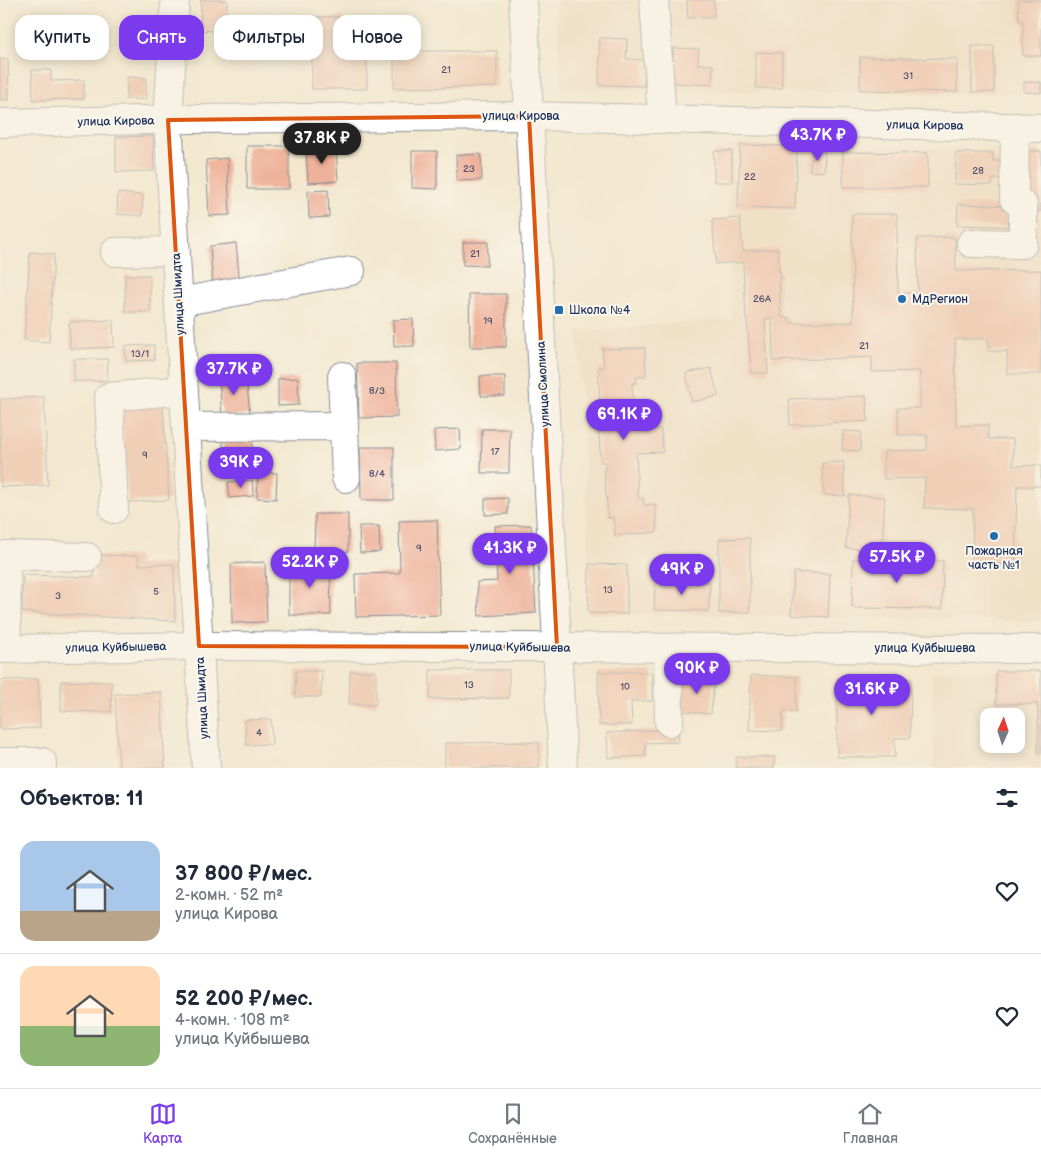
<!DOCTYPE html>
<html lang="ru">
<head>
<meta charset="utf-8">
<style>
  body { margin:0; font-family:"Balsamiq Sans",sans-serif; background:#f6f6f7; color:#1f2937; height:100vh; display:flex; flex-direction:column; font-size:19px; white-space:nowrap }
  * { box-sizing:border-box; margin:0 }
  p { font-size:16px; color:#747a83 }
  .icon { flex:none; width:28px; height:28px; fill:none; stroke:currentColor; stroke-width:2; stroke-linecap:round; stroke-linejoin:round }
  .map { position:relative; height:768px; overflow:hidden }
  .side { display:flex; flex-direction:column; background:#fff; flex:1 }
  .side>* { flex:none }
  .hud { position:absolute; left:15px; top:15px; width:500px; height:45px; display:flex; gap:10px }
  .needle { width:32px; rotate:3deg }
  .buttons { position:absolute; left:980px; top:708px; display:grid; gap:10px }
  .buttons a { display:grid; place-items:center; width:45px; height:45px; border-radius:10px; background:#fff; box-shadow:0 2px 12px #0003; font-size:25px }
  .price { position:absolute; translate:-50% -42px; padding:0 11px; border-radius:18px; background:#7c3aed; color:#fff; font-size:16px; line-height:32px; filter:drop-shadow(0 1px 2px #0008) }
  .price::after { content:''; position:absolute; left:50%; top:30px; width:15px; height:11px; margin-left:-8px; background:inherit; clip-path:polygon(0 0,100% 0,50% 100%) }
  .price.on { background:#222; color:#fff }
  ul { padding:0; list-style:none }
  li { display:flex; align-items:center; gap:15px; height:125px; padding:0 20px }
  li+li { border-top:1px solid #e0e1e3 }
  li span { display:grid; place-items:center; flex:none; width:140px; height:100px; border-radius:15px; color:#555 }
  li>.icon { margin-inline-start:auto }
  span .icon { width:60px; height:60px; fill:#fffc; stroke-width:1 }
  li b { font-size:21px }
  h2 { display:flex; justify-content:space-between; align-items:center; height:60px; padding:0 20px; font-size:21px }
  .pill { padding:0 18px; border-radius:15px; background:#fff; box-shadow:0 2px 12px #0003; font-size:18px; line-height:45px }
  .pill.on { background:#7c3aed; color:#fff }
  .tab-bar { display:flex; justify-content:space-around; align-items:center; height:70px; border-top:1px solid #e0e1e3; background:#fff; font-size:14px; color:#747a83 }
  .tab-bar a { display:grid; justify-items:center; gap:2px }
  .tab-bar .on { color:#7c3aed }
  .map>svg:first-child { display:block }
  .built { fill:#edd7bb; fill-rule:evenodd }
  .building { fill:#eeb199 }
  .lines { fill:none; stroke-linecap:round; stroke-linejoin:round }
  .minor-casing { stroke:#878c96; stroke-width:30 }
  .major-casing { stroke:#878c96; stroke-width:30 }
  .minor { stroke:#fff; stroke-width:28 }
  .major { stroke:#fff; stroke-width:28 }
  .marked { fill:none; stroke:#de5710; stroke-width:4; stroke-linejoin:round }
  .poi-dot { fill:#1f6fb2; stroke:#fbf7ec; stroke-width:2 }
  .labels { text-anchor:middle; stroke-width:4; stroke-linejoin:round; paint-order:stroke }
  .number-label { font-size:10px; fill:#50506d }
  .street-label { font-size:12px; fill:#1b2f5e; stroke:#fbf7ec }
  .poi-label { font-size:12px; fill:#1b2f5e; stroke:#fbf7ec; text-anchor:start }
</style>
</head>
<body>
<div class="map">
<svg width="1041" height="768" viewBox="0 0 1041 768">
  <rect width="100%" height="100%" fill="#fbf7ec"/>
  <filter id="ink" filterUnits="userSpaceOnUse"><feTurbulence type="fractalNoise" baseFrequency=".02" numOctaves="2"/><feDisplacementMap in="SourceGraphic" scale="10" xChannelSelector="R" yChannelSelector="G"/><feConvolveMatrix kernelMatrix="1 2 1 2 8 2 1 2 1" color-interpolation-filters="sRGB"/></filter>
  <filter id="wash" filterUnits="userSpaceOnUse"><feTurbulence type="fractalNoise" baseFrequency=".0096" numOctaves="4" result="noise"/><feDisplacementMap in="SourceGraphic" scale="20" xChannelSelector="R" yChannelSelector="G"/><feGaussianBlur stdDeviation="1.12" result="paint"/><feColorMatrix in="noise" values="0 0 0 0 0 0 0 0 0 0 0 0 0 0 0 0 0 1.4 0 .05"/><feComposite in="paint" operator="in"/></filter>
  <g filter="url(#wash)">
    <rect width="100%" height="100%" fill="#f3e8cf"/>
    <path class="built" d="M556 0H1041V94L561 90Z
      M729 145 865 146 1041 151V621L588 613V538L578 331 731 319Z
      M1041 671V768H934L932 672ZM989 716H1016V744H989Z"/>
    <g id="blocks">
      <path class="building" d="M201 0H227L226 32 200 30Z
        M687 0H714V17L688 18Z
        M1018 0H1041V56H1023V21H1019Z
        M312 17H343V56H367V89H312Z
        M600 38 627 39 626 59 645 60 644 86 599 85Z
        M972 46H994V92H972Z
        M673 48 699 49 698 64 713 65 712 85 672 83Z
        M394 51H497V87L394 88Z
        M756 52 782 53V88H756Z
        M860 57 957 59V92L860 90Z
        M0 59H8L9 100H0Z
        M32 70H51V81L84 80V99L33 100Z
        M127 77 146 78V99H126Z
        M1024 82H1041V93L1024 92Z
        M153 136 154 171 116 172V137Z
        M740 145 797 146 795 209 738 207Z
        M247 146H289V189H247Z
        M336 147 338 181 308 183 306 149Z
        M412 151H437V189L412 188Z
        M714 151H732V182H714Z
        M1026 151H1041V211H1026Z
        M813 152H825L824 172 810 171 811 159H813Z
        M843 152 928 153V187H843Z
        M956 153H993V161H1001V179H993L992 185 955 184Z
        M481 154 482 180 457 181 456 155Z
        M227 158 230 215 209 216 206 160Z
        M328 190 329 217 309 218 308 191Z
        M118 193 143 195 142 216 117 214Z
        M958 204 1018 206 1017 227 957 225Z
        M852 214H897L898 293H918L917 238 955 237 956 271 1041 270V374H1007V351H989L988 339H955L956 426 988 425V439H1013V466L1041 465V486H1017L1015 564H972L973 509 924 508 925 478 884 479V451L927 450V435H898V408H920V371L872 372V357L773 361 772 318 765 319 768 373H751L747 319H746L743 262 716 264 712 220 740 218 743 251 778 249 779 272H781V279L779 278 781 318 789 317V323L853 322Z
        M463 242H488L487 266 463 265Z
        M236 243 240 286 213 288 210 246Z
        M30 252 54 254 49 342 24 340Z
        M125 275H150V312H125Z
        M469 294H506V347H470Z
        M413 319 414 346 394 347 393 320Z
        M113 320 114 347 70 349 69 322Z
        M154 345V360L126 361 125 346Z
        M645 348 646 376 636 377 637 383H632L634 431 661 429 663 452 636 453 638 499 643 498 644 505 655 504 657 532 615 536 613 517 608 518 604 468H606V462H601L598 425H603L602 419 601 418 598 368 604 367 602 349Z
        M74 359H108L107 381H74Z
        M357 363H396L397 417 359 418Z
        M711 368 718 396 692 402 686 373Z
        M246 375 250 414 222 417 219 377Z
        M480 376H505V396H481Z
        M298 378 299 405 278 406V379Z
        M866 396 868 421 790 425 789 399Z
        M44 397 48 485 1 487 0 399Z
        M163 406 169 500 128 502 122 408Z
        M460 429 461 449 435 451 434 430Z
        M482 429H510L509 473H481Z
        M843 431 861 432 860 451 842 450Z
        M252 435 253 460 224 462 223 437Z
        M360 447H394V500H361Z
        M843 462 845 496 824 495 822 463Z
        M258 472 277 473 276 499 257 498Z
        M252 480 253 496 230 498 228 482Z
        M849 495 885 497 882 550 846 548Z
        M508 498V514L485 515V499Z
        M315 514H348V552H314Z
        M437 520 440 615 356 617 355 574 400 573 399 521Z
        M531 525 536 613 479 616 477 582 497 581 495 526Z
        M359 526H379L380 552 360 553Z
        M750 538V612L719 613V539Z
        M94 555 139 556V565L174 564 175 621 22 612 23 575 94 577Z
        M853 559 943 561 942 609 852 608Z
        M265 562 267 622 232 623 231 564Z
        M289 563H330L331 615H289Z
        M589 564 627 565V614L588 613Z
        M794 572 830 574 828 617 791 615Z
        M655 580 710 582 709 611 654 610Z
        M430 670H509V698L430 699Z
        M296 671H322L321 697H295Z
        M350 671H376V705L349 704Z
        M996 671H1041V753H1038V704H996Z
        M598 672H652V701H631L632 725H599Z
        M751 675 797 677 796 712 783 711 782 731 749 730Z
        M683 676 714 678 711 714 680 711Z
        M837 678 911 679 910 738H895V757H837Z
        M38 679 40 728 0 729V680Z
        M61 681 112 682 111 712 61 711Z
        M161 692 165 768H119L115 694Z
        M271 719 272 744 246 745 245 720Z
        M678 729 679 742 645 743 646 756 608 758 607 733Z
        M539 742V768H445V743Z
        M736 757H774V768H736Z"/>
    </g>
  </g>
  <g filter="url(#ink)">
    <use href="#blocks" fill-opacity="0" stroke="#878c96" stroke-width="1"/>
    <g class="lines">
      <g class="minor-casing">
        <path id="minor" d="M175 0 168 120 206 768
          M523 0 556 624 563 768
          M654 0 662 119
          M0 123 195 119 529 116 1041 128
          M971 243 1023 244V205L1014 199 1015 127
          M115 252 176 251
          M179 302 351 271
          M344 426 346 478
          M186 427 344 426 342 376
          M114 509 109 397 184 390
          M668 648 669 722
          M7 649 6 555 87 557
          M0 762H42V768"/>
      </g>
      <g class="major-casing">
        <path id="major" d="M0 649 199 646 1041 649"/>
      </g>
      <use href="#minor" class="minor"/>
      <use href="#major" class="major"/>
    </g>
  </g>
  <path d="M0 0H1041V768H0ZM529 116 557 647 199 646 168 120Z" fill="#f3e8cf" fill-opacity=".55" fill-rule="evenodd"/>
  <path class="marked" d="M529 116 557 647 199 646 168 120Z"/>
  <g class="poi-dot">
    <circle cx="902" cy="299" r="5"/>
    <rect x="554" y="305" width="10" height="10" rx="2.5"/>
    <circle cx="994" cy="536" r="5"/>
  </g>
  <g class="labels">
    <g class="number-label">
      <text x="446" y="73">21</text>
      <text x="908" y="79">31</text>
      <text x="469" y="172">23</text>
      <text x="978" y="174">28</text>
      <text x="750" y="180">22</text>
      <text x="475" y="257">21</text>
      <text x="762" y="302">26А</text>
      <text x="488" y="324">19</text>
      <text x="864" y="349">21</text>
      <text x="140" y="357">13/1</text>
      <text x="377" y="394">8/3</text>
      <text x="495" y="455">17</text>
      <text x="145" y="458">9</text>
      <text x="377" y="477">8/4</text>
      <text x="419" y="551">9</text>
      <text x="608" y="593">13</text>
      <text x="156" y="595">5</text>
      <text x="58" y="599">3</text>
      <text x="469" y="688">13</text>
      <text x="625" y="690">10</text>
      <text x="259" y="736">4</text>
    </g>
    <g class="street-label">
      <text x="521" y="120">улица Кирова</text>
      <text transform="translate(116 121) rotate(-1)" y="4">улица Кирова</text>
      <text transform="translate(925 125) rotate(1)" y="4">улица Кирова</text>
      <text transform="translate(178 294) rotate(-93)" y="4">улица Шмидта</text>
      <text transform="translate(543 384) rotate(-93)" y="4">улица Смолина</text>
      <text transform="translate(116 647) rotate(-1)" y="4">улица Куйбышева</text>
      <text transform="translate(520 647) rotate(1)" y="4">улица Куйбышева</text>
      <text x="925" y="652">улица Куйбышева</text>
      <text transform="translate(202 698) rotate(-93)" y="4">улица Шмидта</text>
    </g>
    <g class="poi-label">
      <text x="912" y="303">МдРегион</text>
      <text x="569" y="314">Школа №4</text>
      <text x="994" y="555" text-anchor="middle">Пожарная<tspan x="994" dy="14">часть №1</tspan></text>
    </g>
  </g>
</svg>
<div class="buttons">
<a><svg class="needle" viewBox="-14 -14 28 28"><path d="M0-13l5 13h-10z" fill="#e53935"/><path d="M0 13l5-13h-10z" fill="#747a83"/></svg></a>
</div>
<b class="price" style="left:818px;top:162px">43.7K ₽</b>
<b class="price on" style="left:322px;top:165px">37.8K ₽</b>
<b class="price" style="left:234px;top:396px">37.7K ₽</b>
<b class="price" style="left:624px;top:441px">69.1K ₽</b>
<b class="price" style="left:241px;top:489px">39K ₽</b>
<b class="price" style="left:510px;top:575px">41.3K ₽</b>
<b class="price" style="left:897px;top:584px">57.5K ₽</b>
<b class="price" style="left:310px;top:589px">52.2K ₽</b>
<b class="price" style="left:682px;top:596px">49K ₽</b>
<b class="price" style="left:697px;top:695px">90K ₽</b>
<b class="price" style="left:872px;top:716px">31.6K ₽</b>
<div class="hud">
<a class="pill">Купить</a>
<a class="pill on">Снять</a>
<a class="pill">Фильтры</a>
<a class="pill">Новое</a>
</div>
</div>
<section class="side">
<h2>Объектов: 11<svg class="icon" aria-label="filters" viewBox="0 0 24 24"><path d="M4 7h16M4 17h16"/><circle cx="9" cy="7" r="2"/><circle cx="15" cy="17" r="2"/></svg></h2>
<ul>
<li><span style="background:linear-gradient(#a9c7e8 70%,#b9a48a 0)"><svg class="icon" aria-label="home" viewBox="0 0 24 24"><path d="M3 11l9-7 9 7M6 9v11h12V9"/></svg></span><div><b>37 800 ₽/мес.</b><p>2-комн. · 52 m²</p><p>улица Кирова</p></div><svg class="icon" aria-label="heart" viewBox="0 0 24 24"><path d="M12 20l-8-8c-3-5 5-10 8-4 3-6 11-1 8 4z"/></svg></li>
<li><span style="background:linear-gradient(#ffd9b3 60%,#8fb573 0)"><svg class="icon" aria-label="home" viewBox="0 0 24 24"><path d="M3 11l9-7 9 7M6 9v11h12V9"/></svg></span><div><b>52 200 ₽/мес.</b><p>4-комн. · 108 m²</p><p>улица Куйбышева</p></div><svg class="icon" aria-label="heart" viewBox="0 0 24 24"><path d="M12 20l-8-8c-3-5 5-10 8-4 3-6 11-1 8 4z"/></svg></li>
</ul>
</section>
<nav class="tab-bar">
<a class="on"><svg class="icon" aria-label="map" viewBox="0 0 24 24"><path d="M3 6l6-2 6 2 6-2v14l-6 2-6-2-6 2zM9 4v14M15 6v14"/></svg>Карта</a>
<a><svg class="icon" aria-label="saved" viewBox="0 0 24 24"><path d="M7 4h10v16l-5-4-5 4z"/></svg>Сохранённые</a>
<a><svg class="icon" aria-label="home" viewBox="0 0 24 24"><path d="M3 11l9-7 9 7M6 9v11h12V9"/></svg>Главная</a>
</nav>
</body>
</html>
